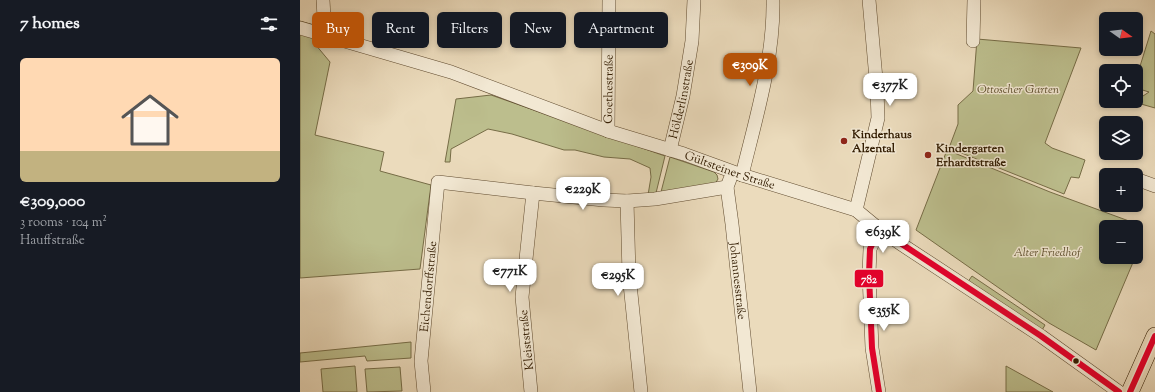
<!DOCTYPE html>
<html lang="en">
<head>
<meta charset="utf-8">
<style>
  body { margin:0; font-family:"Sorts Mill Goudy",serif; background:#20242c; color:#f1f3f6; height:100vh; display:flex; flex-direction:column; font-size:15px; white-space:nowrap }
  * { box-sizing:border-box; margin:0 }
  p { font-size:13px; color:#9ea1a6 }
  .icon { flex:none; width:22px; height:22px; fill:none; stroke:currentColor; stroke-width:2; stroke-linecap:round; stroke-linejoin:round }
  .map { position:relative; flex:1; overflow:hidden }
  .drawer { display:flex; flex-direction:column; background:#171b24; width:300px }
  .drawer>* { flex:none }
  .hud { position:absolute; left:12px; top:12px; width:380px; height:36px; display:flex; gap:8px }
  .needle { width:26px; rotate:104deg }
  .fabs { position:absolute; left:799px; top:12px; display:grid; gap:8px }
  .fabs a { display:grid; place-items:center; width:44px; height:44px; border-radius:6px; background:#171b24; box-shadow:0 2px 6px #0003; font-size:20px }
  .price { position:absolute; translate:-50% -34px; padding:0 9px; border-radius:8px; background:#fff; color:#222; font-size:13px; line-height:26px; filter:drop-shadow(0 1px 2px #0008) }
  .price::after { content:''; position:absolute; left:50%; top:24px; width:12px; height:9px; margin-left:-6px; background:inherit; clip-path:polygon(0 0,100% 0,50% 100%) }
  .price.current { background:#b45309; color:#fff }
  ul { padding:0; list-style:none }
  li { display:grid; align-content:center; gap:8px; height:212px; padding:0 20px }
  li span { display:grid; place-items:center; height:124px; border-radius:6px; color:#555 }
  li>.icon { margin-inline-start:auto }
  span .icon { width:72px; height:72px; fill:#fffc; stroke-width:1 }
  li b { font-size:17px }
  h2 { display:flex; justify-content:space-between; align-items:center; height:48px; padding:0 20px; font-size:17px }
  .pill { padding:0 14px; border-radius:6px; background:#171b24; box-shadow:0 2px 6px #0003; font-size:14px; line-height:36px }
  .pill.current { background:#b45309; color:#fff }
  main { display:flex; flex:1; min-height:0 }
  .map>svg:first-child { display:block }
  .green { fill:#bcbe8d; stroke:#766c46 }
  .lines { fill:none; stroke-linecap:round; stroke-linejoin:round }
  .minor-casing { stroke:#604b2f; stroke-width:14 }
  .major-casing { stroke:#311b00; stroke-width:18 }
  .minor { stroke:#f2e8d3; stroke-width:13 }
  .major { stroke:#ebdbbc; stroke-width:17 }
  .bus-1-casing { stroke:#f2e8d3; stroke-width:9 }
  .bus-1 { stroke:#e4002b; stroke-width:6 }
  .poi-dot { fill:#8f2418; stroke:#f2e8d3; stroke-width:1.5 }
  .bus-dot { fill:#311b00; stroke:#f2e8d3; stroke-width:1.5 }
  .labels { text-anchor:middle; stroke-width:3; stroke-linejoin:round; paint-order:stroke }
  .street-label { font-size:12px; fill:#311b00; stroke:#f2e8d3 }
  .park-label { font-size:12px; font-style:italic; fill:#5b4c2a; stroke:#f2e8d3 }
  .poi-label { font-size:12px; font-weight:bold; fill:#311b00; stroke:#f2e8d3; text-anchor:start }
  .line-badge { stroke:#f2e8d3; stroke-width:1.5 }
  .badge-label { font-size:11px; text-anchor:middle; font-weight:bold; fill:#fff }
</style>
</head>
<body>
<main>
<section class="drawer">
<h2>7 homes<svg class="icon" aria-label="filters" viewBox="0 0 24 24"><path d="M4 7h16M4 17h16"/><circle cx="9" cy="7" r="2"/><circle cx="15" cy="17" r="2"/></svg></h2>
<ul>
<li><span style="background:linear-gradient(#ffd9b3 75%,#c2b280 0)"><svg class="icon" aria-label="home" viewBox="0 0 24 24"><path d="M3 11l9-7 9 7M6 9v11h12V9"/></svg></span><div><b>€309,000</b><p>3 rooms · 104 m²</p><p>Hauffstraße</p></div></li>
</ul>
</section>
<div class="map">
<svg width="855" height="392" viewBox="0 0 855 392">
  <rect width="100%" height="100%" fill="#ebdbbc"/>
  <filter id="stains"><feTurbulence type="fractalNoise" baseFrequency=".005" numOctaves="4"/><feColorMatrix values="0 0 0 0 .2 0 0 0 0 .09 0 0 0 0 .02 0 0 0 .5 -.17"/></filter>
  <radialGradient id="worn" r=".72"><stop offset=".6" stop-color="#630" stop-opacity="0"/><stop offset="1" stop-color="#630" stop-opacity=".3"/></radialGradient>
  <path class="green" d="M0 21 14 25 15 44 30 62 15 135 84 152 80 171 131 185 120 269 0 278Z
    M851 31 855 34V108L834 102 849 92 836 88V79Z
    M677 39 781 48 745 143 752 148 785 160 779 178 771 177 764 194 649 148 658 124V105L673 91Z
    M191 95 365 156 356 193 348 195 351 177 350 168 330 159 304 157 275 150H264L212 134 188 129 151 149 150 162H145L156 99Z
    M647 150 750 192 829 221 827 227H806V257H831L834 260 796 350 749 323 616 230Z
    M370 157 414 172 417 175 418 179 415 184 361 192Z
    M672 276 745 325 741 332 667 283Z
    M111 342V358L67 361 65 356 0 362V353Z
    M55 366 57 392H23L21 369Z
    M706 366 753 392H706Z
    M100 367 102 391 67 392 65 369Z"/>
  <g class="lines">
    <g class="minor-casing">
      <g id="minor">
        <path d="M23 0 25 35"/>
        <path id="s1" d="M0 28 151 72 308 131 384 154 442 175 556 210 579 229 601 244 741 336 819 392"/>
        <path d="M673 41 674 0"/>
        <path id="s2" d="M308 131 309 0"/>
        <path id="s3" d="M370 150 383 96 392 41 394 0"/>
        <path d="M442 175C456 118 474 59 473 0"/>
        <path d="M816 175H819"/>
        <path id="s4" d="M430 179 427 187 432 224 450 392"/>
        <path d="M836 179 855 186"/>
        <path d="M327 201 329 274 341 392"/>
        <path d="M556 210 578 118 577 90 569 0"/>
        <path id="s5" d="M124 392 121 361 138 182 233 193 304 200 327 201 355 199 427 187"/>
        <path d="M231 392 222 297 233 193"/>
        <path d="M579 392 572 348 569 274 570 249 579 229"/>
      </g>
    </g>
    <g class="major-casing">
      <path id="major" d="M830 392 855 336"/>
    </g>
    <use href="#minor" class="minor"/>
    <use href="#major" class="major"/>
    <g class="bus-1-casing">
      <path id="bus-1" d="M579 392 572 348 569 274 570 249 579 229 741 336 819 392
        M830 392 855 336"/>
    </g>
    <use href="#bus-1" class="bus-1"/>
  </g>
  <g class="poi-dot">
    <circle cx="544" cy="141" r="4"/>
    <circle cx="628" cy="155" r="4"/>
  </g>
  <circle class="bus-dot" cx="776" cy="361" r="3.5"/>
  <g class="labels">
    <g class="street-label">
      <text dy="4" stroke="none"><textPath href="#s2" startOffset="42">Goethestraße</textPath></text>
      <text dy="4" stroke="none"><textPath href="#s3" startOffset="52">Hölderlinstraße</textPath></text>
      <text dy="4" stroke="none"><textPath href="#s1" startOffset="453">Gültsteiner Straße</textPath></text>
      <text dy="4" stroke="none"><textPath href="#s4" startOffset="103">Johannesstraße</textPath></text>
      <text dy="4" stroke="none"><textPath href="#s5" startOffset="106">Eichendorffstraße</textPath></text>
      <text transform="translate(226 340) rotate(-96)" y="4">Kleiststraße</text>
    </g>
    <g class="park-label">
      <text x="718" y="93">Ottoscher Garten</text>
      <text x="747" y="256">Alter Friedhof</text>
    </g>
    <g class="poi-label">
      <text x="552" y="138">Kinderhaus<tspan x="552" dy="14">Alzental</tspan></text>
      <text x="636" y="152">Kindergarten<tspan x="636" dy="14">Erhardtstraße</tspan></text>
    </g>
  </g>
  <rect class="line-badge" x="554" y="269" width="30" height="19" rx="4" fill="#e4002b"/>
  <g class="badge-label">
    <text x="569" y="283">782</text>
  </g>
  <rect width="100%" height="100%" filter="url(#stains)"/>
  <rect width="100%" height="100%" fill="url(#worn)"/>
</svg>
<div class="fabs">
<a><svg class="needle" viewBox="-14 -14 28 28"><path d="M0-13l5 13h-10z" fill="#e53935"/><path d="M0 13l5-13h-10z" fill="#9ea1a6"/></svg></a>
<a><svg class="icon" aria-label="locate" viewBox="0 0 24 24"><circle cx="12" cy="12" r="6"/><path d="M12 2v4M12 18v4M2 12h4M18 12h4"/></svg></a>
<a><svg class="icon" aria-label="layers" viewBox="0 0 24 24"><path d="M12 4l9 5-9 5-9-5zM3 14l9 5 9-5"/></svg></a>
<a>+</a>
<a>−</a>
</div>
<b class="price current" style="left:450px;top:87px">€309K</b>
<b class="price" style="left:590px;top:107px">€377K</b>
<b class="price" style="left:283px;top:211px">€229K</b>
<b class="price" style="left:583px;top:254px">€639K</b>
<b class="price" style="left:210px;top:293px">€771K</b>
<b class="price" style="left:318px;top:297px">€295K</b>
<b class="price" style="left:584px;top:332px">€355K</b>
<div class="hud">
<a class="pill current">Buy</a>
<a class="pill">Rent</a>
<a class="pill">Filters</a>
<a class="pill">New</a>
<a class="pill">Apartment</a>
</div>
</div>
</main>
</body>
</html>
